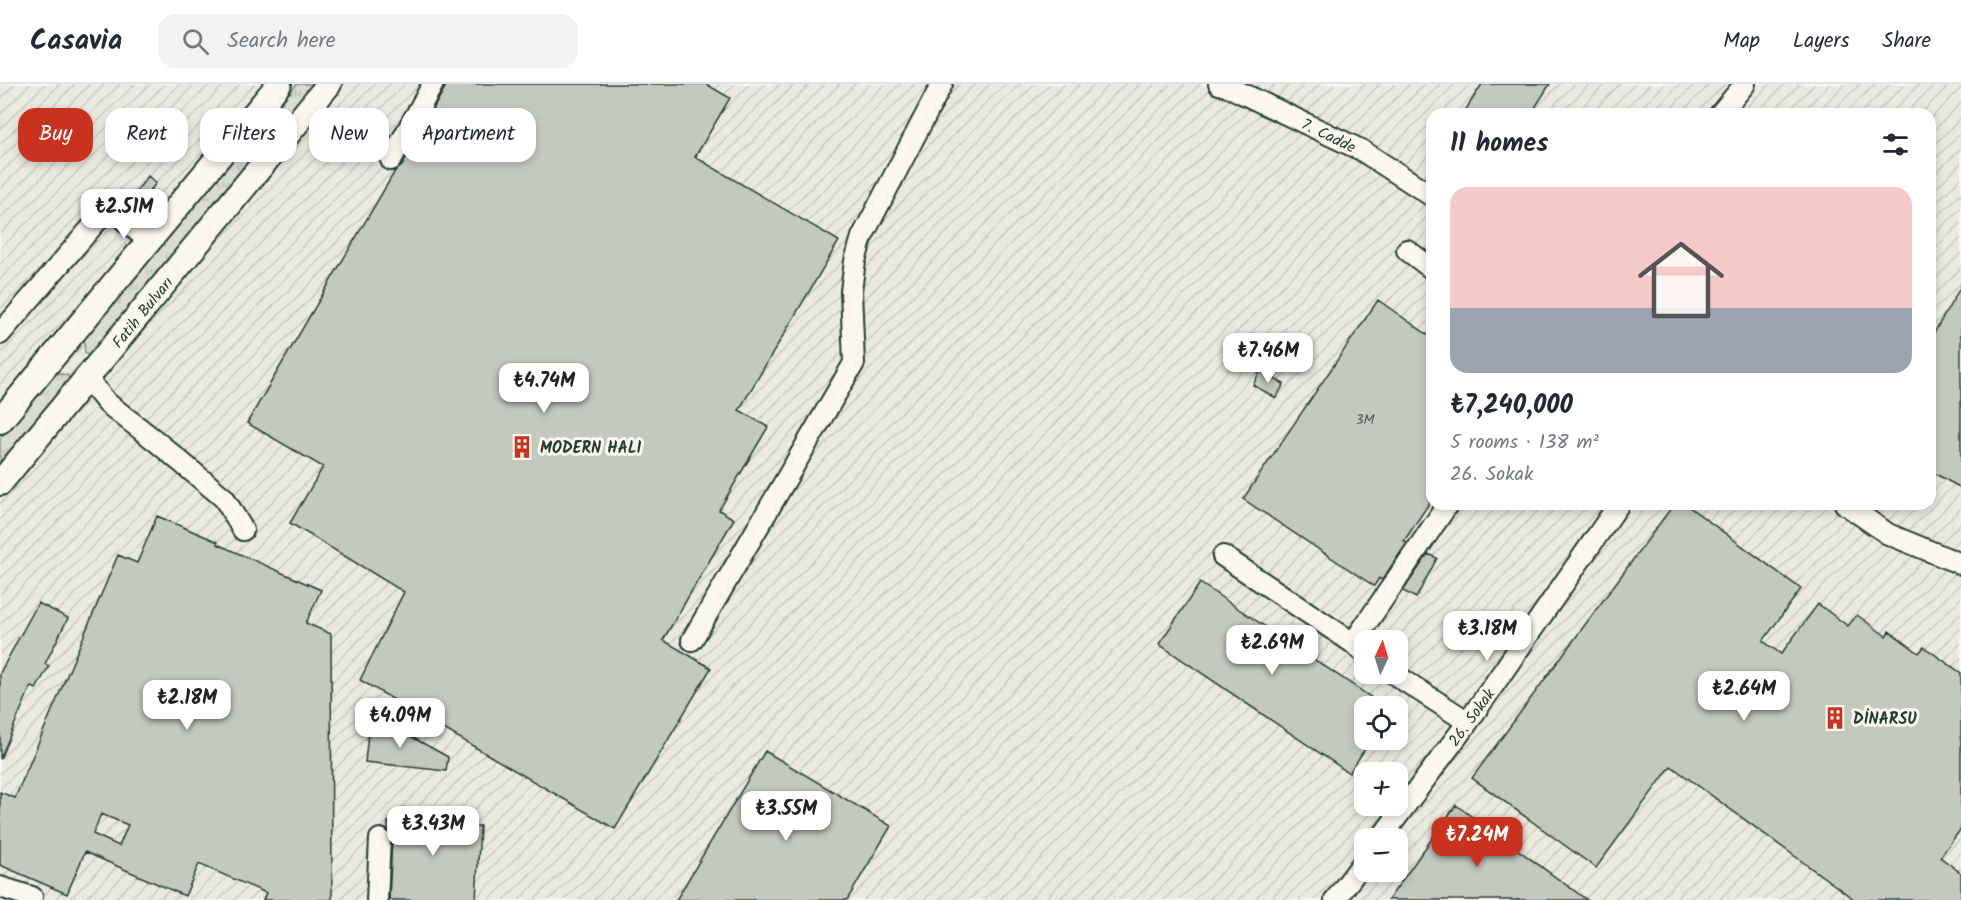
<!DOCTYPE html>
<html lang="en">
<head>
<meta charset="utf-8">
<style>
  body { margin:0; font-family:Kalam,sans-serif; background:#f2f2f3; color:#1f2937; height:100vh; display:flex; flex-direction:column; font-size:22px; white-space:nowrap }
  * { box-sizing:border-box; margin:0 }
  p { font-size:20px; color:#747a83 }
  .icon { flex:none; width:33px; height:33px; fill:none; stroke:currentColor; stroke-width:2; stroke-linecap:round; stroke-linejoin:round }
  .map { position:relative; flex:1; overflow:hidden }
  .side { position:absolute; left:1426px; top:24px; width:510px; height:402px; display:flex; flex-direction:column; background:#fff; border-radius:18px; box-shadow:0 3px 9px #0003 }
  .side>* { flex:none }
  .hud { position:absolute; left:18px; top:24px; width:570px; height:54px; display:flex; gap:12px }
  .needle { width:39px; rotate:4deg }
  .tools { position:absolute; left:1354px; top:546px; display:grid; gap:12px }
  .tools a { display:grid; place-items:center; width:54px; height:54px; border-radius:12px; background:#fff; box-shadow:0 3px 9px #0003; font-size:30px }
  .price { position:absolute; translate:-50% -51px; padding:0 14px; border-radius:12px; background:#fff; color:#222; font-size:20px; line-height:39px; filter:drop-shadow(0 2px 3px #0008) }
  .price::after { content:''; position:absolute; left:50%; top:36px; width:18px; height:14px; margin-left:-9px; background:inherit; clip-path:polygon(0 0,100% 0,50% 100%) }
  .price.current { background:#c8321e; color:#fff }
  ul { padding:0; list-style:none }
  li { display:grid; align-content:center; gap:12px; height:318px; padding:0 24px }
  li span { display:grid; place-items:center; height:186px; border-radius:18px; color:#555 }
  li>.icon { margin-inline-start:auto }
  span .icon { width:108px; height:108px; fill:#fffc; stroke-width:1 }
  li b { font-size:26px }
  h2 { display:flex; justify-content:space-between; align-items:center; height:72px; padding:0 24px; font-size:26px }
  .chip { padding:0 21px; border-radius:18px; background:#fff; box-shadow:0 3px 9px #0003; font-size:21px; line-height:54px }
  .chip.current { background:#c8321e; color:#fff }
  header { display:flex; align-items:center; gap:36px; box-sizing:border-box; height:84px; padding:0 30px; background:#fff; border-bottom:2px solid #e0e1e3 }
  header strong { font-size:28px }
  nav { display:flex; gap:33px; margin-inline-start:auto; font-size:21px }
  .search { width:420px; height:54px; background:#f2f2f3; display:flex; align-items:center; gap:15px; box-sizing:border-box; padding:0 21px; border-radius:18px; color:#747a83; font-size:22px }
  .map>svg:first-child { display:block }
  .industrial { fill:url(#industrial-furrows); fill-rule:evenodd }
  .grass { fill:url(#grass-tufts); stroke:#7d8c82; stroke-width:1.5 }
  .building { fill:#c4c9be; stroke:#1f3d34; stroke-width:1.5; fill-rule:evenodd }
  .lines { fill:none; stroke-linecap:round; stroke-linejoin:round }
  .minor-casing { stroke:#1f3d34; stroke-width:24 }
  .major-casing { stroke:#1f3d34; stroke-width:28 }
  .minor { stroke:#fbf7ec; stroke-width:20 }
  .major { stroke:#fbf7ec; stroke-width:24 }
  .labels { text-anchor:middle; stroke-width:6; stroke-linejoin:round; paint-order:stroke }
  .number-label { font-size:14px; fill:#486056 }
  .street-label { font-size:16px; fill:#1f3d34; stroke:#fbf7ec }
  .poi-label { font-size:16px; font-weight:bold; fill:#1f3d34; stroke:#fbf7ec; text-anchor:start }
</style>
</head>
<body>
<header>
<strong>Casavia</strong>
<div class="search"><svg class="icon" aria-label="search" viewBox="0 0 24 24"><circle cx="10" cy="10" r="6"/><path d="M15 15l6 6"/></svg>Search here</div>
<nav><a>Map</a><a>Layers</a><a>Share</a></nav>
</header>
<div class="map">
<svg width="1961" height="816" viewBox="0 0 1961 816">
  <defs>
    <pattern id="industrial-furrows" width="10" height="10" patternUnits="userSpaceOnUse" patternTransform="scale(1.5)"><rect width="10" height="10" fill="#eae9de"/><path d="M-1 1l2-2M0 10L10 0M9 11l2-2" fill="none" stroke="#c8c9bf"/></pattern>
    <pattern id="grass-tufts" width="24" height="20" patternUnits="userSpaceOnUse" patternTransform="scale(1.5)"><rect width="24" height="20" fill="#dbdcd1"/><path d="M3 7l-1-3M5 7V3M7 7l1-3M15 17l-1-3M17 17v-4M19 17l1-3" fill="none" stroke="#bcbeb4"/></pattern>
  </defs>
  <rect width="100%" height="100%" fill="#fbf7ec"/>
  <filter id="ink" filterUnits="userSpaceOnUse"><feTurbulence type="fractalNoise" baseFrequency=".0167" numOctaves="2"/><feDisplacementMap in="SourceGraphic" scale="12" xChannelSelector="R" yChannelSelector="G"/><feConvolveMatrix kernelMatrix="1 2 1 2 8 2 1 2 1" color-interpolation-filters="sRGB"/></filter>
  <g filter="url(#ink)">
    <path class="industrial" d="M0 0H1961V816H0ZM1432 30H1930V420H1432ZM1365 556H1398V590H1365ZM1365 622H1398V656H1365ZM1365 688H1398V722H1365ZM1365 754H1398V788H1365Z"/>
    <path class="grass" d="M297 0H320L94 275 85 269 84 255Z
      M55 289 67 291 73 299 0 388V354Z"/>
    <path class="building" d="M447 0H706L730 14 695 73 839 157 739 326 768 343 719 426 734 435 663 556 711 584 615 745 360 596 404 508 290 439 323 383 247 339 395 87 402 82Z
      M1482 0H1550L1531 30H1463Z
      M148 92 156 99 143 116 152 124 142 135 126 121Z
      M1961 202V404L1930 387V256Z
      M1378 216 1432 254V415L1404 457 1407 459 1382 496 1379 494 1374 502 1243 415Z
      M1260 287 1284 300 1276 314 1253 301Z
      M1674 420H1685L1801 505 1763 557 1781 570 1818 520 1848 542 1857 531 1886 552 1889 547 1919 569 1924 563 1961 589V745L1940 773 1961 789V816H1855L1671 682 1596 784 1472 694Z
      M157 432 218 458 217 460 321 506 306 539 331 550 332 816H263L266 809 199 780 185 812 85 768 67 810 0 781V708L15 714 118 471 137 479ZM101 730 128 741 119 762 93 750Z
      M1428 470 1437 474 1416 514 1403 507Z
      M1200 499 1384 622H1365V656H1371L1349 689 1159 560Z
      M38 519 68 534 45 580 49 582 36 605 31 602 0 675V589Z
      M370 630 448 673 446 687 365 678Z
      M765 667 891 742 847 816H676Z
      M1456 721 1587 816H1388Z
      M402 724 460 727V742H480L476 816H389L392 756 388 746V738L402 739Z"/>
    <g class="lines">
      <g class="minor-casing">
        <path id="minor" d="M1219 0 1229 3 1361 66 1432 112
          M1720 30 1745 0
          M391 76 433 0
          M1407 166 1432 185
          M0 250 109 123 150 158
          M87 294 107 319 157 358 224 414 243 446
          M1845 420 1888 450 1961 480
          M1223 472 1353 559 1365 569
          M692 556 854 279 851 207 855 177 862 153 942 0
          M1353 559 1448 420
          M1394 590 1468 638
          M1381 754 1468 638 1619 420
          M0 803 32 813
          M377 816 380 755
          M1335 816 1365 776"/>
      </g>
      <g class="major-casing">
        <path id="major" d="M0 337 279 0
          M0 399 329 0"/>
      </g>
      <use href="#minor" class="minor"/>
      <use href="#major" class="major"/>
    </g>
  </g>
  <defs>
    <g id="building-bare" transform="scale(1.8)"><path d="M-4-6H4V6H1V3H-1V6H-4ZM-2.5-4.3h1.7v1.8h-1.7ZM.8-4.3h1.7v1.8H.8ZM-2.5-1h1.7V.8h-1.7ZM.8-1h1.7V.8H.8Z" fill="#c8321e" stroke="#fbf7ec" stroke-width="2.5" paint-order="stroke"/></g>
  </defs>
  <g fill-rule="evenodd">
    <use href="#building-bare" x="522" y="363"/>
    <use href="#building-bare" x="1835" y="634"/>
  </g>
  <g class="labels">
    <g class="number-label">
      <text x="1365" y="340">3M</text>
    </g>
    <g class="street-label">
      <text transform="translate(1329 51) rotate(26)" y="6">7. Cadde</text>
      <text transform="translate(142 228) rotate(-51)" y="6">Fatih Bulvarı</text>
      <text transform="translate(1471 633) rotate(-54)" y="6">26. Sokak</text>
    </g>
    <g class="poi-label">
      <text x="540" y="369">MODERN HALI</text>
      <text x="1853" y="640">DİNARSU</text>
    </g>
  </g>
</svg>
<div class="tools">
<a><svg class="needle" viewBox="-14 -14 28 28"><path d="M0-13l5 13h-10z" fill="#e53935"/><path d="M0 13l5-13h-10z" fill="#747a83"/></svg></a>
<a><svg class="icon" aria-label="locate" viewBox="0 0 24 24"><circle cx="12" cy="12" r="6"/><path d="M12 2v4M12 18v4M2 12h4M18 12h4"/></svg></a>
<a>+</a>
<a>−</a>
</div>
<b class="price" style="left:124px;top:156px">₺2.51M</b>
<b class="price" style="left:1268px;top:300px">₺7.46M</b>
<b class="price" style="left:544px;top:330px">₺4.74M</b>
<b class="price" style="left:1487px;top:578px">₺3.18M</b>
<b class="price" style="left:1272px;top:592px">₺2.69M</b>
<b class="price" style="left:1744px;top:638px">₺2.64M</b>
<b class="price" style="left:187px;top:647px">₺2.18M</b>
<b class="price" style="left:400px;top:665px">₺4.09M</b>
<b class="price" style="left:786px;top:758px">₺3.55M</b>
<b class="price" style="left:433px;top:773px">₺3.43M</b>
<b class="price current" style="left:1477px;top:784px">₺7.24M</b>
<div class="hud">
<a class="chip current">Buy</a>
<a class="chip">Rent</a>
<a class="chip">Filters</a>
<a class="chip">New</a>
<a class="chip">Apartment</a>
</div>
<section class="side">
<h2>11 homes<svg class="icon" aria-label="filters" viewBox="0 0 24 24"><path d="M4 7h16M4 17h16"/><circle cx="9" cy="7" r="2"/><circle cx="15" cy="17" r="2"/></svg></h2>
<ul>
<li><span style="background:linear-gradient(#f6c9c9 65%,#9aa5b1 0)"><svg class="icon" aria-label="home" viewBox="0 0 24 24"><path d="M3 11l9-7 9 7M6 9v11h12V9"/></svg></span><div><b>₺7,240,000</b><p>5 rooms · 138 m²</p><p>26. Sokak</p></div></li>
</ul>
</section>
</div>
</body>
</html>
